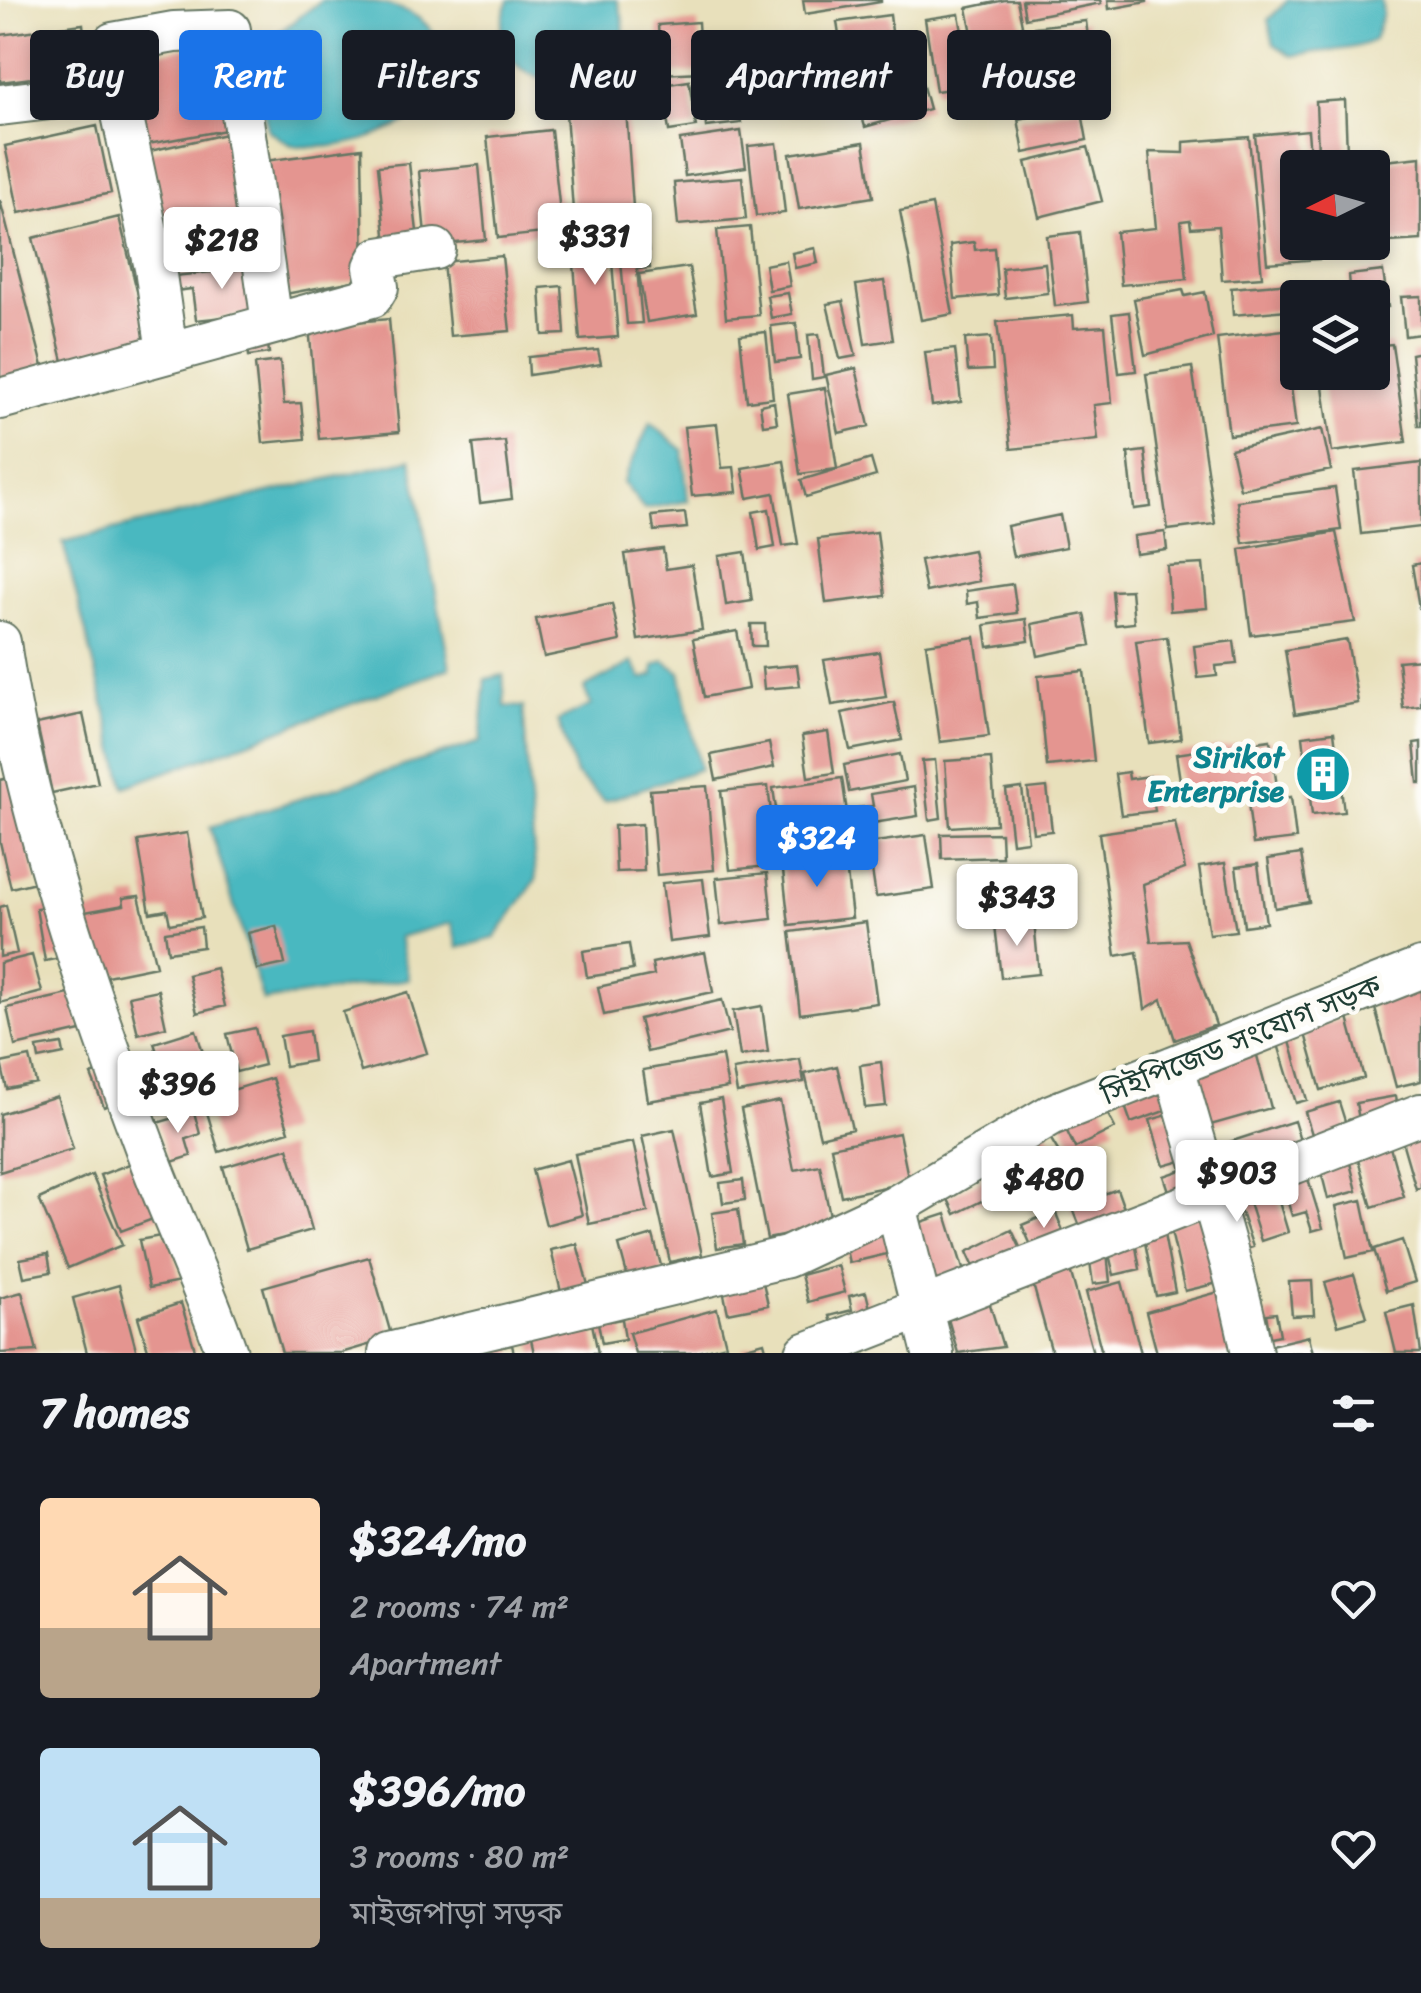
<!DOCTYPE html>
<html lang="en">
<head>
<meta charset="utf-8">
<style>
  body { margin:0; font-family:Sriracha,"Noto Sans Bengali",sans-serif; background:#20242c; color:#f1f3f6; height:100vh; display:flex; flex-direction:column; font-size:38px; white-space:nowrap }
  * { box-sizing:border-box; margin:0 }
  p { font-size:32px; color:#9ea1a6 }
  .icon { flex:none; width:55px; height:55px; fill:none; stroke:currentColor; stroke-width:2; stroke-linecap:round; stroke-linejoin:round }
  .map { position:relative; height:1353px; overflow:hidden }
  .side { display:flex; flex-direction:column; background:#171b24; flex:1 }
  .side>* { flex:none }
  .banner { position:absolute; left:30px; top:30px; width:1362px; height:90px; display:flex; gap:20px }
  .needle { width:65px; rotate:265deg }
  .buttons { position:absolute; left:1280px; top:150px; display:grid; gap:20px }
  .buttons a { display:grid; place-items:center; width:110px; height:110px; border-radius:10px; background:#171b24; box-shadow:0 5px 15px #0003; font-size:50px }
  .price { position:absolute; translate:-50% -85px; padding:0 22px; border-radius:10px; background:#fff; color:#222; font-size:32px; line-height:65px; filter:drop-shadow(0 2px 5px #0008) }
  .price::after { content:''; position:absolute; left:50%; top:60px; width:30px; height:22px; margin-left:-15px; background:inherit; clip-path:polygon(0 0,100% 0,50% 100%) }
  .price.selected { background:#1a73e8; color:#fff }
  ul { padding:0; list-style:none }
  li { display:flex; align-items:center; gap:30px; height:250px; padding:0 40px }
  li span { display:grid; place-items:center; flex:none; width:280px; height:200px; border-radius:10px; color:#555 }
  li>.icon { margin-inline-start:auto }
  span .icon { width:120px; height:120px; fill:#fffc; stroke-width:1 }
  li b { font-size:42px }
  h2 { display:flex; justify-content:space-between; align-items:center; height:120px; padding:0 40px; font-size:42px }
  .chip { padding:0 35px; border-radius:10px; background:#171b24; box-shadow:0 5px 15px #0003; font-size:35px; line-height:90px }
  .chip.selected { background:#1a73e8; color:#fff }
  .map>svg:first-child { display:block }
  .water { fill:#49b8c0; stroke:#347a7a; stroke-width:2.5 }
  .building { fill:#e49590 }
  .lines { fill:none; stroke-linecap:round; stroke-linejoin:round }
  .minor-casing { stroke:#657663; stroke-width:44 }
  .minor { stroke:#fff; stroke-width:40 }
  .labels { text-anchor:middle; stroke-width:10; stroke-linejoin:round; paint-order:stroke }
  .culture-label { font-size:30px; font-weight:bold; fill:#0d838f; stroke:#fdfcf7; text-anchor:end }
  .street-label { font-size:30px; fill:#1f3d34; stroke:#fdfcf7 }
</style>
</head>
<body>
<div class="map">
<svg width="1421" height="1353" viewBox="0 0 1421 1353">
  <rect width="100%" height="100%" fill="#fdfcf7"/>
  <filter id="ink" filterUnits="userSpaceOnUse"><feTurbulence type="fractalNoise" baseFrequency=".01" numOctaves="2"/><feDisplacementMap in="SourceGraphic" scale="20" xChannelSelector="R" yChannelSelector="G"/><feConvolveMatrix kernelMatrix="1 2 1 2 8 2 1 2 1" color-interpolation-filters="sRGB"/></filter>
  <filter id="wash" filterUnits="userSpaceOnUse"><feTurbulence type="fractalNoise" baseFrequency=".0048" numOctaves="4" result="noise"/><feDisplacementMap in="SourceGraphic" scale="40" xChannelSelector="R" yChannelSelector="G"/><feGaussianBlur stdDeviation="2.25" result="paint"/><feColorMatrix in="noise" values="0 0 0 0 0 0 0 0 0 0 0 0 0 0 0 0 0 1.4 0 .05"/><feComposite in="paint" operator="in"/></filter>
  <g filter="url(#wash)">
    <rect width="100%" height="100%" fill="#e8e0bb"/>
    <path class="water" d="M322 0C394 0 444 5 452 92 409 126 353 153 296 146 287 145 276 135 268 130L257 82 261 46Z
      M509 0H617C662 114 462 105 509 0Z
      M1288 0H1381L1383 13 1374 40C1350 53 1319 49 1292 56L1274 44 1268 20Z
      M650 423 683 450 688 501 644 509 623 482Z
      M411 459 450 668 125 787 63 542Z
      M664 661 680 672 700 769 605 801 576 775 558 721 591 705 584 688 633 662 642 679 654 675V666Z
      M503 675 505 706 523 707 536 880 495 938 458 948 451 923 399 937 409 979 263 1001 210 827 480 742 486 679Z"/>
    <g id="blocks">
      <path class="building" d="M803 0H881V2L805 14Z
        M1005 0H1017L1027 50 977 59 967 8Z
        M1022 0H1100L1101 3 1025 18Z
        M1108 0H1147V2L1109 9Z
        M959 14 971 86 936 91 925 19Z
        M890 15 894 48 842 55 837 22Z
        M1086 21 1091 62 1039 68 1034 27Z
        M698 22 701 72 661 74 658 25Z
        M83 24 88 71 0 82V35Z
        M736 41 739 69 717 71 715 43Z
        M221 42 237 128 137 146 122 59Z
        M913 49 929 109 865 127 848 68Z
        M795 54 800 88 749 95 745 62Z
        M1084 70 1088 89 1014 107 1010 89Z
        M737 76 741 123 706 127 702 79Z
        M689 81 696 127 669 131 662 85Z
        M1345 100 1347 152 1318 153 1316 102Z
        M1081 107 1087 140 1024 153 1018 119Z
        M626 109 634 221 574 225 566 113Z
        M97 126 111 193 19 213 5 146Z
        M551 130 562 231 498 238 487 137Z
        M1308 130 1311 168H1298V242H1318L1319 259 1267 263 1255 135Z
        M741 131 746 167 685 176 680 140Z
        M230 133 254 248 166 268 141 153Z
        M1249 137 1262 277 1222 280 1218 226 1191 228 1190 220 1181 221 1187 279 1121 285 1116 232 1156 228 1149 152 1184 153V142Z
        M864 142 873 197 799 209 790 154Z
        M777 143 785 213 756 216 748 146Z
        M1088 147 1102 201 1039 217 1026 162Z
        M362 148 364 279 275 296 257 162Z
        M1421 157V240L1372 243V168H1322Z
        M409 163 418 240 386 244 378 166Z
        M479 165 486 240 426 246 419 171Z
        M742 177 746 219 678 225 674 183Z
        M0 200 45 374 0 384Z
        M932 205 953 314 921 320 900 211Z
        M119 217 149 340 63 361 33 238Z
        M750 227 759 315 726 318 717 230Z
        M646 228 650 268 637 269 642 323 627 324 618 231Z
        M1080 232 1088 302 1055 306 1047 236Z
        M610 236 618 337 580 340 572 239Z
        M974 242 975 250 994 248 998 295 955 299 950 245Z
        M815 248 818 263 795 268 792 253Z
        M502 256 510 331 450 336 443 262Z
        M786 261 790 286 769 290 765 265Z
        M1045 263 1048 293 1005 298 1002 268Z
        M258 267 263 313 196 320 192 289 167 292 165 277Z
        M689 267 697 314 647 322 639 274Z
        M1383 271 1388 307 1372 309V298H1351L1349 275Z
        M884 281 893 340 865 344 856 285Z
        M1302 282 1303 298H1298V309L1233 315 1231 288Z
        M562 286 565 334 543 335 540 288Z
        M1183 290 1185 296 1205 292 1213 337 1145 355 1134 299Z
        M788 293 792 314 771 318 767 296Z
        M1421 296V334L1405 336 1401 297Z
        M843 301 856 356 840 359 827 304Z
        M1129 312 1136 371 1119 373 1112 314Z
        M1073 315 1074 328 1105 326 1112 403 1094 405 1098 440 1011 449 997 322Z
        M389 319 399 432 319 439 309 326Z
        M796 323 800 359 775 362 771 326Z
        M1284 330 1296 427 1229 435 1217 338Z
        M766 332 773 398 747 401 740 335Z
        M267 334 269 353 249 356 247 336Z
        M819 334 824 377 812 379 808 335Z
        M991 337 993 370 968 371 965 339Z
        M1392 344 1406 442 1332 452 1321 372H1372V346Z
        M955 349 961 402 932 406 925 352Z
        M598 350 601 364 529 375 528 357Z
        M1421 352V426H1418L1411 354Z
        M280 361 284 404 301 403 305 439 263 443 255 364Z
        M1192 367 1215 524 1168 530 1146 374Z
        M856 368 869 426 839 433 826 375Z
        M825 388 837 469 800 474 788 394Z
        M774 402 777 423 763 425 760 405Z
        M717 424 722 468 734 467 737 492 692 496 684 427Z
        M1322 429 1331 470 1240 489 1231 449Z
        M505 441 512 499 480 503 473 444Z
        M1145 451 1151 507 1134 509 1128 453Z
        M871 459 876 476 806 497 801 480Z
        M784 461 798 544 783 546 774 493 748 498 742 468Z
        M1421 463V527L1361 534 1354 471Z
        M1335 488 1341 530 1243 543 1237 501Z
        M769 509 775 547 759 550 753 512Z
        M685 513 687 528 654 531 652 516Z
        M1060 515 1066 547 1013 557 1007 526Z
        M877 532 885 596 826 603 818 539Z
        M1165 532 1167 550 1136 554 1134 536Z
        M1336 532 1355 622 1251 635 1240 549Z
        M663 549 666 569 692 565 702 630 638 640 625 554Z
        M973 550 979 581 926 592 920 560Z
        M745 552 752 601 726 605 719 556Z
        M1421 563V608H1419L1412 565Z
        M1203 564 1207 608 1170 611 1167 566Z
        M1013 584 1017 613 980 618 978 602 967 604 966 591Z
        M1131 590 1134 623 1115 625 1112 591Z
        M612 604 620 641 544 657 536 619Z
        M1085 614 1091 645 1038 656 1032 624Z
        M1026 619 1029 641 988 647 985 625Z
        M751 624H765L766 646H752Z
        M737 631 748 689 704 697 693 639Z
        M975 637 989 736 940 742 926 644Z
        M1167 637 1181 739 1149 743 1136 641Z
        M1347 640 1358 703 1295 714 1285 650Z
        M1234 641 1237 664 1216 666 1217 676 1198 678 1194 646Z
        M879 652 886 697 832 705 824 660Z
        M1421 659V706L1403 708 1398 661Z
        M797 665 800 686 764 689 762 668Z
        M1084 671 1094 761 1047 766 1038 676Z
        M894 702 902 740 850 750 842 713Z
        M83 714 98 783 52 793 37 724Z
        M828 732 834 773 808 777 802 736Z
        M1334 732 1344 812 1312 815 1303 736Z
        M1270 740 1277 786 1183 800 1176 754Z
        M1421 742V783H1418L1414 743Z
        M769 743 774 767 716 780 711 755Z
        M900 754 905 781 849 792 844 765Z
        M991 758 996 824 950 827 945 761Z
        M935 760 941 818 929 820 922 761Z
        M1128 772 1129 779 1150 776 1155 811 1121 815 1115 774Z
        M20 775 35 882 11 888 0 842V780Z
        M842 778 851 840 782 850 773 788Z
        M707 786 714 870 657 875 650 790Z
        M768 786 777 865 730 870 721 791Z
        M914 787 918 816 860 825 857 808 873 806 871 794Z
        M1047 787 1052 831 1033 833 1028 789Z
        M1022 788 1028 841 1012 843 1006 790Z
        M1291 797 1296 839 1253 844 1248 803Z
        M1175 822 1185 869 1143 884 1151 942 1186 940 1216 1025 1175 1040 1162 999 1145 1009 1137 952 1116 956 1099 833Z
        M642 824 644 871 616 872 614 826Z
        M187 833 202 918 170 924 167 910 150 913 138 841Z
        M1001 833 1002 857 942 859 941 834Z
        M926 835 934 889 876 897 868 843Z
        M1301 854 1309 902 1275 908 1268 859Z
        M845 856 852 918 789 925 782 862Z
        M1225 863 1236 931 1209 934 1199 867Z
        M1258 864 1266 923 1244 926 1236 867Z
        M767 873 772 919 721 925 716 878Z
        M703 879 710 937 669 942 662 883Z
        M139 896 156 966 97 978 85 912 124 905 123 898Z
        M6 905 17 953 0 957V907Z
        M56 905 65 957 45 961 36 908Z
        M1034 921 1039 974 1001 978 995 925Z
        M866 922 877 1003 800 1014 790 932Z
        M276 926 285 964 257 970 248 933Z
        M201 927 203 947 168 952 165 932Z
        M629 944 633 970 587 977 583 951Z
        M705 952 713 992 604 1015 598 987 654 975 652 963Z
        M32 955 42 992 0 1003V963Z
        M216 968 225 1006 197 1013 188 975Z
        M1421 988V1081L1396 1087 1373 1001Z
        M158 990 166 1027 138 1034 129 996Z
        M408 992 427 1053 361 1072 343 1012Z
        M73 993 81 1031 15 1046 7 1008Z
        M722 1000 730 1032 647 1052 639 1019Z
        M762 1006 768 1052 740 1056 733 1011Z
        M1348 1018 1364 1078 1321 1090 1304 1030Z
        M255 1028 264 1065 236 1072 227 1034Z
        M196 1030 213 1085 172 1098 154 1043Z
        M309 1031 313 1061 285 1066 280 1036Z
        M1289 1038 1307 1100 1296 1103 1277 1041Z
        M62 1044 64 1054 39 1059 37 1048Z
        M1256 1052 1271 1108 1207 1126 1192 1070Z
        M146 1054 163 1103 144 1109 128 1060Z
        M722 1056 728 1088 648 1101 643 1070Z
        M30 1057 36 1083 7 1089 1 1063Z
        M800 1059 804 1082 737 1093 733 1070Z
        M881 1062 886 1106 865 1108 860 1065Z
        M837 1066 852 1129 820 1137 805 1074Z
        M108 1069 120 1101 104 1107 91 1075Z
        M272 1078 289 1131 219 1152 203 1099Z
        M1162 1080 1173 1108 1131 1123 1121 1095Z
        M57 1096 73 1149 0 1172V1114Z
        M1396 1096 1400 1118 1360 1125 1356 1103Z
        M721 1099 733 1173 712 1177 700 1103Z
        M780 1101 794 1170 820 1165 832 1226 767 1239 741 1109Z
        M1101 1101 1115 1128 1075 1148 1062 1121Z
        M1339 1102 1350 1137 1316 1147 1305 1112Z
        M194 1112 200 1134 186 1139 191 1156 169 1163 157 1123Z
        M1178 1112 1192 1158 1164 1166 1150 1120Z
        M1294 1121 1304 1154 1231 1178 1220 1145Z
        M1044 1128 1060 1154 1021 1176 1006 1149Z
        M1421 1128V1187L1416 1189 1400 1134Z
        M674 1129 702 1255 670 1262 642 1136Z
        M899 1133 909 1182 841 1196 831 1147Z
        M1388 1140 1404 1197 1372 1207 1355 1150Z
        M633 1142 648 1212 589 1224 575 1154Z
        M288 1148 312 1230 247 1249 223 1167Z
        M1348 1155 1357 1191 1328 1199 1319 1163Z
        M140 1160 161 1216 121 1231 100 1175Z
        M568 1160 582 1215 546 1225 532 1170Z
        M1193 1166 1201 1191 1172 1200 1164 1176Z
        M1004 1169 1012 1186 955 1214 947 1197Z
        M92 1175 122 1245 68 1268 39 1199Z
        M1307 1176 1323 1228 1312 1231 1306 1212 1292 1216 1282 1183Z
        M743 1180 745 1200 723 1203 720 1183Z
        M1273 1182 1288 1232 1261 1241 1245 1190Z
        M1117 1189 1127 1217 1083 1234 1072 1206Z
        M1236 1198 1253 1247 1238 1252 1221 1204Z
        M1362 1200 1373 1252 1347 1258 1336 1206Z
        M738 1209 743 1244 717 1248 712 1213Z
        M1055 1211 1066 1238 1034 1252 1022 1225Z
        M1210 1213 1226 1281 1185 1291 1169 1223Z
        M946 1214 968 1285 933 1296 912 1225Z
        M889 1229 895 1252 849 1263 844 1240Z
        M1163 1229 1175 1292 1156 1296 1143 1233Z
        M1012 1230 1024 1256 979 1278 967 1252Z
        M171 1234 180 1282 149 1288 139 1240Z
        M653 1235 663 1273 629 1282 619 1245Z
        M1134 1236 1140 1269 1114 1275 1106 1242Z
        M1402 1240 1415 1282 1386 1291 1374 1249Z
        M577 1244 588 1285 561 1292 551 1250Z
        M1107 1253 1110 1282 1093 1284 1089 1255Z
        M48 1254 51 1272 24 1277 20 1259Z
        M369 1257 392 1338 341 1353H282L263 1287Z
        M838 1265 845 1292 808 1302 801 1275Z
        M1069 1266 1093 1353H1052L1031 1277Z
        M1354 1274 1367 1317 1338 1325 1325 1282Z
        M1312 1281 1314 1315 1292 1316 1289 1282Z
        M763 1282 768 1305 728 1313 723 1290Z
        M1122 1282 1141 1353H1102L1086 1292Z
        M119 1285 137 1353H87L73 1298Z
        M1229 1289 1243 1353H1157L1146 1312Z
        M22 1292 37 1351 0 1353V1298Z
        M866 1292 874 1325 834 1335 829 1316 852 1310 849 1296Z
        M988 1298 1003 1347 958 1353 946 1312Z
        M181 1303 196 1353H149L138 1317Z
        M1414 1305 1421 1353H1396L1386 1312Z
        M717 1309 726 1345 695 1353H635L629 1333Z
        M1276 1313 1280 1335 1270 1337 1266 1314Z
        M590 1314 598 1353H534L528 1326Z
        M622 1319 625 1339 602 1343 598 1323Z
        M1309 1336 1313 1353H1259L1258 1348Z
        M764 1342 767 1353H744L743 1348Z
        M512 1345 514 1353H482V1351Z"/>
    </g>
  </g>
  <g filter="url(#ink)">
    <use href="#blocks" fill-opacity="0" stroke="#657663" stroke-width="2.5"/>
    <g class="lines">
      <g class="minor-casing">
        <path id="minor" d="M117 91 113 43 174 32 230 30 272 323
          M0 105 117 91 155 268 167 352
          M0 399 372 297 378 287 374 267 379 258 435 249
          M0 642C23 806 89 998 148 1155 173 1222 204 1285 227 1353
          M1174 1066C1199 1162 1233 1256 1252 1353
          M896 1206 933 1353
          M389 1353 787 1257 896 1206 1051 1115 1421 968
          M806 1353 1421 1114"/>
      </g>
      <use href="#minor" class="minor"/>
    </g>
  </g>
  <defs>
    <g id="building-disc" transform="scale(2.875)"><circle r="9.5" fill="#0f9aa8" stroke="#fdfcf7"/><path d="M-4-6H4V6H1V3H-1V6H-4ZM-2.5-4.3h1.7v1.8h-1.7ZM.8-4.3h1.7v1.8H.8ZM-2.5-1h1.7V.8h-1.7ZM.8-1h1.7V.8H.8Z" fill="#fff"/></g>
  </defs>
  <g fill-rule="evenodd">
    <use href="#building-disc" x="1323" y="774"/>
  </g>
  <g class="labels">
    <g class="culture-label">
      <text x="1284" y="767">Sirikot<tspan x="1284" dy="34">Enterprise</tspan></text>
    </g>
    <g class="street-label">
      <text transform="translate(1241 1040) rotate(-22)" y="10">সিইপিজেড সংযোগ সড়ক</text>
    </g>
  </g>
</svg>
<div class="buttons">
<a><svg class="needle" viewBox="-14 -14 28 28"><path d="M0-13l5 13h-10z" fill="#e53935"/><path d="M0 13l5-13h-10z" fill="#9ea1a6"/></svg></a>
<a><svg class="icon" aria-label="layers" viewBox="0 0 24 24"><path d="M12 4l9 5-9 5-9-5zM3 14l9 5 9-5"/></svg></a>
</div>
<b class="price" style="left:595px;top:288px">$331</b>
<b class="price" style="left:222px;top:292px">$218</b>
<b class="price selected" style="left:817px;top:890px">$324</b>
<b class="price" style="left:1017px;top:949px">$343</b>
<b class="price" style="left:178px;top:1136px">$396</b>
<b class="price" style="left:1237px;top:1225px">$903</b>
<b class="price" style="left:1044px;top:1231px">$480</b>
<div class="banner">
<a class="chip">Buy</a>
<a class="chip selected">Rent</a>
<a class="chip">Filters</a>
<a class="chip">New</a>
<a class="chip">Apartment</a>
<a class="chip">House</a>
</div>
</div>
<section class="side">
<h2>7 homes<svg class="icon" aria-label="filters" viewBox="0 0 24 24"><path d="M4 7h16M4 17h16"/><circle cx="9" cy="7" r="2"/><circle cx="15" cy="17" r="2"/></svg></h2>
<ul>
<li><span style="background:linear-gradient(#ffd9b3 65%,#b9a48a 0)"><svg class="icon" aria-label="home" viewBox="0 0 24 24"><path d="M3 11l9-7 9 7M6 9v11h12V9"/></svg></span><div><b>$324/mo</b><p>2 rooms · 74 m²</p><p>Apartment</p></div><svg class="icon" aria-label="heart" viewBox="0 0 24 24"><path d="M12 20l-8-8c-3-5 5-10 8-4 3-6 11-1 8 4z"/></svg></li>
<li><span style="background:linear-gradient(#bfe0f5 75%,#b9a48a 0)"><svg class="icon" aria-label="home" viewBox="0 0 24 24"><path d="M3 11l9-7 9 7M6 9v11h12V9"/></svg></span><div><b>$396/mo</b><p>3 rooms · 80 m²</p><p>মাইজপাড়া সড়ক</p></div><svg class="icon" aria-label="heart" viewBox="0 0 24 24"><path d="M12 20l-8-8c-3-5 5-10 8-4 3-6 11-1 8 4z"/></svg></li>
</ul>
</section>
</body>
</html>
